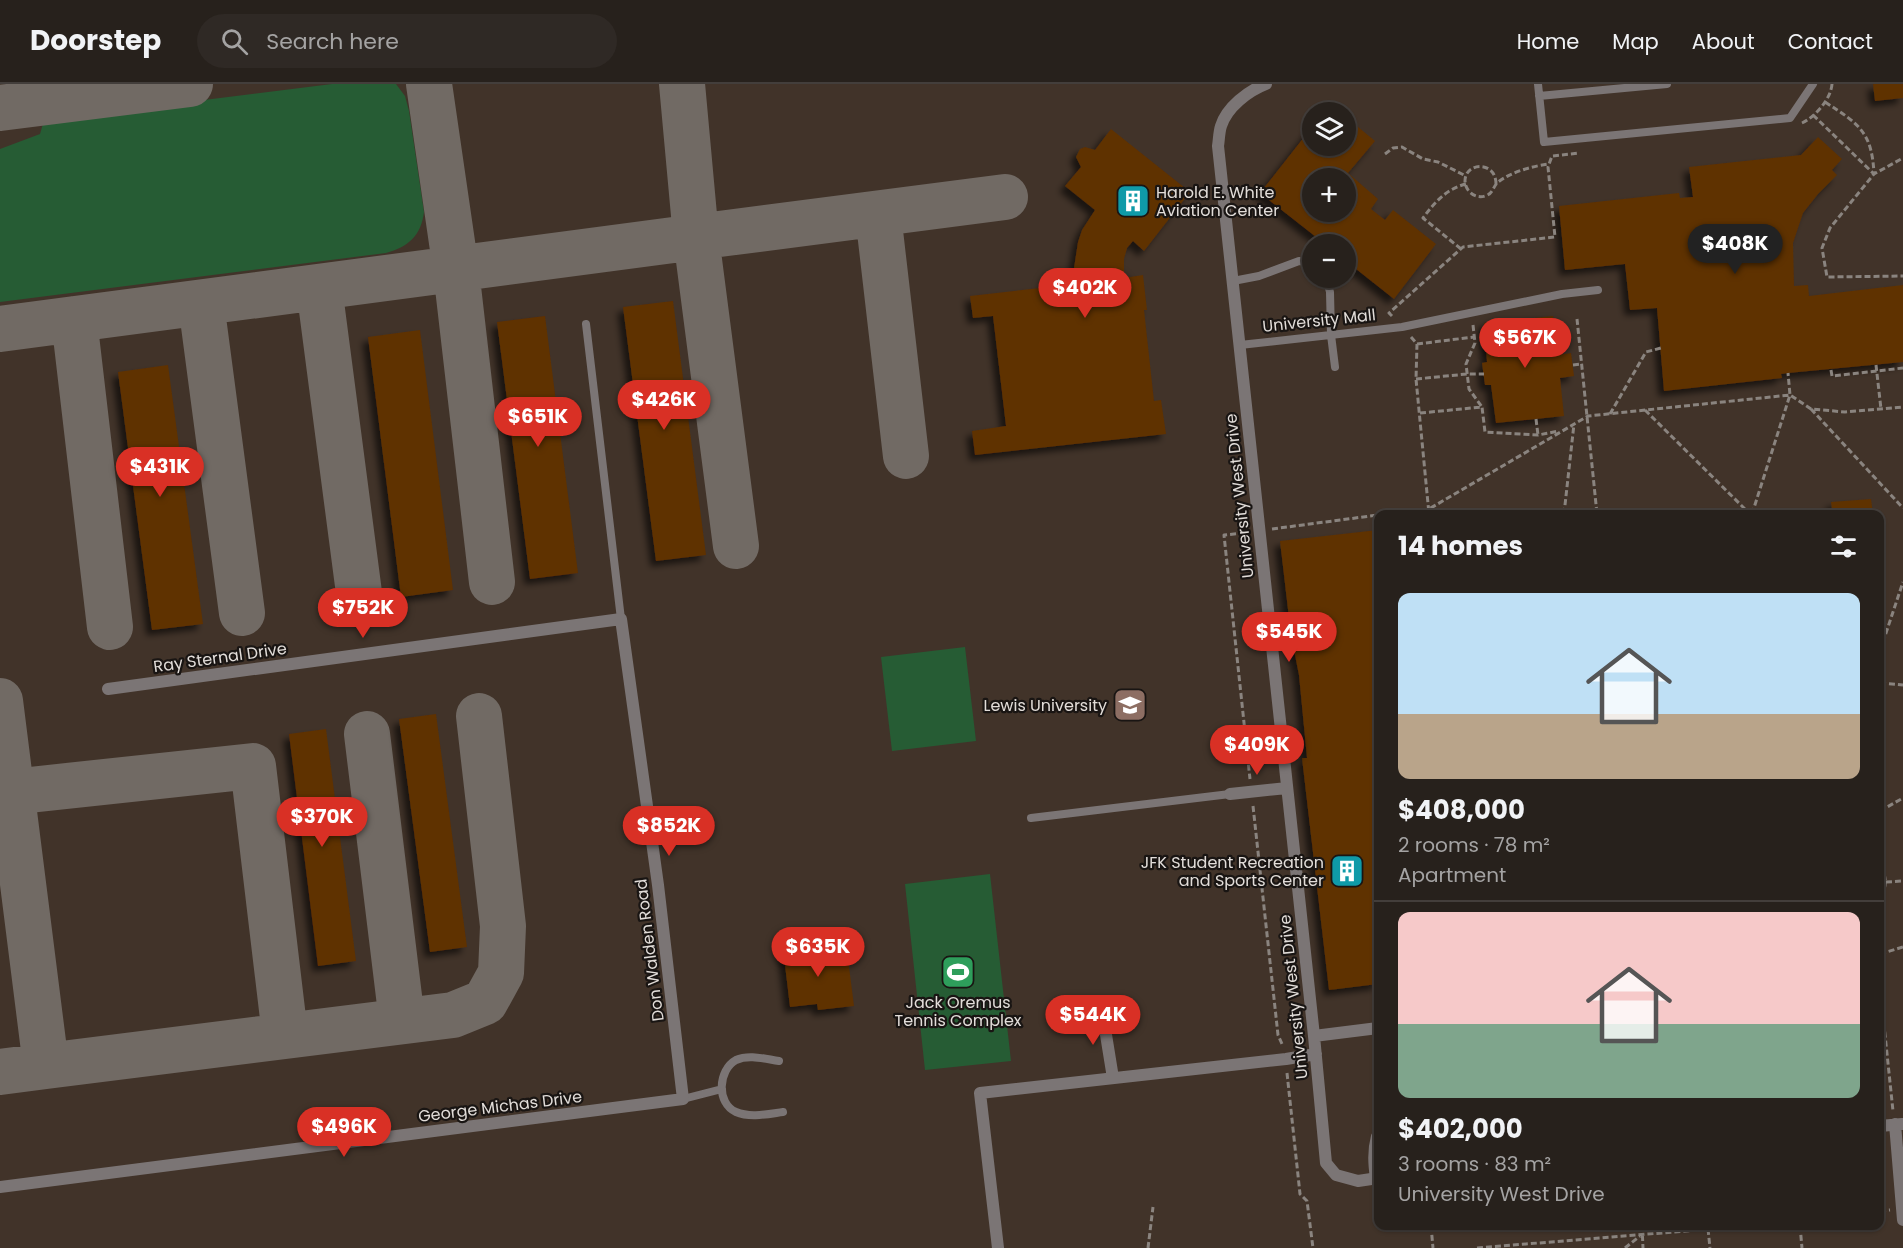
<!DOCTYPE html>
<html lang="en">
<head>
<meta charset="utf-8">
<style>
  body { margin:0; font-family:Poppins,sans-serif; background:#2f2925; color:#f1f3f6; height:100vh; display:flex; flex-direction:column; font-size:22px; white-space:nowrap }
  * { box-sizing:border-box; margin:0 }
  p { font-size:20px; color:#a4a3a3 }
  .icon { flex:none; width:33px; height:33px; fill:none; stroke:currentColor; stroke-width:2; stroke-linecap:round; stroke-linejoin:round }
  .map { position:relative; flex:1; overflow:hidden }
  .panel { position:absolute; left:1374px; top:426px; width:510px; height:720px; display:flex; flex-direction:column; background:#27211c; border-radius:12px; box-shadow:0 2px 4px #0004,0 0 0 2px #433e3b }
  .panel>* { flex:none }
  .buttons { position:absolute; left:1302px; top:18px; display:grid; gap:12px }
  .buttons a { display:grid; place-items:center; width:54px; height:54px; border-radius:50%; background:#27211c; box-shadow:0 2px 4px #0004,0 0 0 2px #433e3b; font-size:30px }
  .price { position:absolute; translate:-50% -51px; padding:0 14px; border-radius:21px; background:#d93025; color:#fff; font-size:20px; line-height:39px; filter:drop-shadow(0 2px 3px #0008) }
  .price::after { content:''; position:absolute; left:50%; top:36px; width:18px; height:14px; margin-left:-9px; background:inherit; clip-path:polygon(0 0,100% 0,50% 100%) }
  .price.active { background:#222; color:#fff }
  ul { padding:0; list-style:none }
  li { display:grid; align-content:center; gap:12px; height:318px; padding:0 24px }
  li+li { border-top:2px solid #433e3b }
  li span { display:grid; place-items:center; height:186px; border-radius:12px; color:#555 }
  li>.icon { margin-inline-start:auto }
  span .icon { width:108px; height:108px; fill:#fffc; stroke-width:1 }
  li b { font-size:26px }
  h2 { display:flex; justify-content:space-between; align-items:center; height:72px; padding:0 24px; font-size:26px }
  header { display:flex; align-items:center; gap:36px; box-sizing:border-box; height:84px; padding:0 30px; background:#27211c; border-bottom:2px solid #433e3b }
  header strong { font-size:28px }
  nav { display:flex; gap:33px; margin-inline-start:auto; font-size:21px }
  .search { width:420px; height:54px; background:#2f2925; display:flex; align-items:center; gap:15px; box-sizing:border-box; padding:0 21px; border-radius:33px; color:#a4a3a3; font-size:22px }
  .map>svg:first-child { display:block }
  .built { fill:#413329; fill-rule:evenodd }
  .green { fill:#265c34 }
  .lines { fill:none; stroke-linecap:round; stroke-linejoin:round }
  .taxiway { stroke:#716a64; stroke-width:46 }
  .building { fill:#5f3106; fill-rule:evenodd; filter:url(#shadow) }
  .path { stroke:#8a847f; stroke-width:3; stroke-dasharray:6 3; stroke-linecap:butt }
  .lane { stroke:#7b7575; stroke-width:8 }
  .street { stroke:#7b7575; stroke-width:12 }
  .labels { text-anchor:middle; stroke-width:4.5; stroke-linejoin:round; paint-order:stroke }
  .poi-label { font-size:16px; fill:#e2ddd9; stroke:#191513; text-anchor:end }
  .street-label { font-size:16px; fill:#e2ddd9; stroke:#191513 }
</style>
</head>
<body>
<header>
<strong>Doorstep</strong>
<div class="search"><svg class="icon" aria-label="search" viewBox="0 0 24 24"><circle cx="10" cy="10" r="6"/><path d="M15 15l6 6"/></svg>Search here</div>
<nav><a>Home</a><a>Map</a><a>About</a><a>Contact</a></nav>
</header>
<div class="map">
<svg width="1903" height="1164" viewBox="0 0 1903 1164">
  <defs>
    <filter id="shadow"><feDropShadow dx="-5.5" dy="5.5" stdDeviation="3" flood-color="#0009"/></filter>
  </defs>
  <rect width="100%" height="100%" fill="#342c26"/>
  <path class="built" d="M0 0H1903V1164H0ZM1312 28H1346V62H1312ZM1312 94H1346V128H1312ZM1312 160H1346V194H1312ZM1378 430H1880V1142H1378Z"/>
  <path class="green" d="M332 0H396L405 12 409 27 424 128C421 152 408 163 386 169L0 218V65L40 50 44 36Z
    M965 563 976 657 892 667 881 573Z
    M990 790 1011 977 925 986 905 800Z"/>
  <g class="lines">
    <path class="taxiway" d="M429 0 456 186 492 498
      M682 0 696 153 1005 113
      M0 24 190 0
      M878 130 906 372
      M319 203 359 509
      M201 219 242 529
      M74 235 110 543
      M0 245 696 153 736 462
      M0 617 46 982 453 931 485 918 501 889 503 842 479 632
      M367 650 402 937
      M11 708 253 682 285 951
      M0 988 46 982"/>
  </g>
  <path class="building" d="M1873 0H1903V14L1875 17Z
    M1330 21 1340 28H1324Z
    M1346 33 1375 57 1348 89 1378 115 1371 125 1385 136 1393 126 1436 160 1394 215 1346 177V160H1325L1260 109 1312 43V62H1346ZM1312 94H1346V128H1312Z
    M1111 45 1190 108 1144 167 1133 157 1127 164 1124 175V194L1143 191 1147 226H1144L1154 317 1161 316 1166 350 975 371 972 347 1006 342 993 232 973 234 970 212 1075 200 1074 184 1078 158 1082 146 1095 126 1065 102 1081 83 1076 73 1080 65 1085 63 1095 66Z
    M1818 53 1842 75 1832 86 1837 91 1818 110 1803 129 1793 159 1794 202 1808 201 1809 212 1903 201V278L1788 289 1781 290 1782 294 1664 307 1657 224 1630 226 1625 180 1565 186 1559 122 1679 109 1680 114 1693 113 1689 83 1801 71Z
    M673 217 706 471 656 477 623 223Z
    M545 232 578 489 530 495 497 238Z
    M1553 232 1557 271 1571 269 1574 292 1560 294 1564 332 1496 339 1491 301H1485L1482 279 1487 278 1484 239Z
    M420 246 453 506 401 513 368 253Z
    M168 281 203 540 152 546 118 288Z
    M1871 415 1873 430H1787V429L1832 425 1831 418Z
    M1378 446V900L1329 906 1302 674H1307L1299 591 1291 551 1280 457Z
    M436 630 467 863 430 868 399 635Z
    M326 645 356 877 318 882 289 650Z
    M815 860 816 870 847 867 854 922 818 926 817 920 790 923 783 864Z"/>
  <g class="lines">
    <path class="path" d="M1825 18C1859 40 1872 48 1874 90L1903 74
      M1813 31 1874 90 1830 144 1822 164 1827 193 1903 192
      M1802 39C1815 33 1831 15 1832 0
      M1385 70 1393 64 1402 63 1423 75 1438 78 1466 92
      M1496 100C1496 76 1464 78 1465 98 1466 108 1476 115 1485 112 1493 110 1493 103 1497 99 1510 88 1533 82 1549 80
      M1461 165 1423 134C1435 118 1446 105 1466 100
      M1392 232 1389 229 1463 163 1555 153 1548 83 1552 72 1579 69
      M1577 235 1597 430
      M1473 241 1475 259 1466 280 1469 305 1482 323
      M1411 253 1417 260 1416 295 1429 430
      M1417 260 1474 253
      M1573 281 1582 280
      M1876 281 1881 325
      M1831 286 1832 292 1903 284
      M1416 295 1467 290H1484
      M1811 325 1903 424
      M1645 326 1750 430
      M1420 329 1482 323 1485 348 1538 351 1559 347
      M1610 330 1646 268 1661 264
      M1536 335 1538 351
      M1386 430 1429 425 1588 332 1790 311 1811 325 1845 328 1903 323
      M1564 430 1574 340
      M1752 430 1790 311 1788 289
      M1272 445 1378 431
      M1245 449 1224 451 1250 695
      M1880 539 1890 538
      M1880 567 1903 498
      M1880 599 1903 601
      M1253 722 1278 951 1283 962
      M1880 727 1903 714
      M1880 782C1887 793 1887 803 1880 814
      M1886 798 1903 797
      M1880 870 1903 863
      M1880 903 1893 1027
      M1287 989 1300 1110 1307 1117 1313 1164
      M1880 1127 1890 1126
      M1431 1142 1433 1164
      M1642 1142 1643 1164
      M1800 1142 1802 1164
      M1708 1145 1710 1164
      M1148 1164 1153 1123
      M1477 1164 1747 1142
      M1625 1164 1640 1152"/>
    <path class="lane" d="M1538 0 1544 58 1790 34 1813 0
      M1539 12 1667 0
      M1326 194 1330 208 1331 251 1335 283
      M1233 197 1259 192 1299 177 1312 179
      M586 240 621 535
      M1240 261 1402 243 1562 210 1598 206
      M1031 734 1230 710
      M779 977C765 975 749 970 736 976 718 986 716 1019 736 1028 750 1034 768 1030 783 1028
      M683 1015 722 1005
      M1374 1095C1372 1080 1371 1067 1375 1052L1378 1050"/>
    <path class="street" d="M1266 0C1248 7 1227 23 1221 42 1219 48 1219 56 1218 62L1314 952 1326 1079 1336 1091 1358 1097 1378 1094
      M1230 710 1287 704
      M1102 926 1113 994
      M1314 952 1378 944
      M1895 1040 1903 1136
      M1880 1042 1902 1040
      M0 1103 683 1015 658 801 621 535 108 605
      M998 1164 980 1009 1286 975 1316 970"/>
  </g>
  <defs>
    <g id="building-square" transform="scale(1.725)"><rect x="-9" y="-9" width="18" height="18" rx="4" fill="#0f9aa8" stroke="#191513"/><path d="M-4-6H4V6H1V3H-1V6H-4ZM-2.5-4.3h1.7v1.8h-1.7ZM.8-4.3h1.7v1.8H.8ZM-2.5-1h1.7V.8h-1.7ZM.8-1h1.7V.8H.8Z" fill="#fff"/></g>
    <g id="university-square" transform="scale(1.725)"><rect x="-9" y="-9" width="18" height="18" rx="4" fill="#8d6e63" stroke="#191513"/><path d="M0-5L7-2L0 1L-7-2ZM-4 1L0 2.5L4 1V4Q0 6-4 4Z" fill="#fff"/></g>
    <g id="stadium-square" transform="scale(1.725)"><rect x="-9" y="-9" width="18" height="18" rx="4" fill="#2e9e5b" stroke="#191513"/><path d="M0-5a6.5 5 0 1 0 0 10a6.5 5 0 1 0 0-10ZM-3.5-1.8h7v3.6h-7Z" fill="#fff"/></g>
  </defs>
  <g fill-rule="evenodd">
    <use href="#building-square" x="1133" y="117"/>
    <use href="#university-square" x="1130" y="621"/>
    <use href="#building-square" x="1347" y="787"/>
    <use href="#stadium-square" x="958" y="888"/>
  </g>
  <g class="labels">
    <g class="poi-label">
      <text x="1156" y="114" text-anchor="start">Harold E. White<tspan x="1156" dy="18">Aviation Center</tspan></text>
      <text x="1107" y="627">Lewis University</text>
      <text x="1324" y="784">JFK Student Recreation<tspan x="1324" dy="18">and Sports Center</tspan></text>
      <text x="958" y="924" text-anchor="middle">Jack Oremus<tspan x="958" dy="18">Tennis Complex</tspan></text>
    </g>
    <g class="street-label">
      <text transform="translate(1319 236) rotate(-6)" y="6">University Mall</text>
      <text transform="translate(1239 412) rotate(-96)" y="6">University West Drive</text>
      <text transform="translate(220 573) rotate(-8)" y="6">Ray Sternal Drive</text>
      <text transform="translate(649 866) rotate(-97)" y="6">Don Walden Road</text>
      <text transform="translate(1293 913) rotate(-96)" y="6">University West Drive</text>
      <text transform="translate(500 1022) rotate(-7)" y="6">George Michas Drive</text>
    </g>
  </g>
</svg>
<div class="buttons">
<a><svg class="icon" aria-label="layers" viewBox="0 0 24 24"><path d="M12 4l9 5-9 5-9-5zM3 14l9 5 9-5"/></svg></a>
<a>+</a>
<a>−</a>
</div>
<b class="price active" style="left:1735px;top:191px">$408K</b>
<b class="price" style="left:1085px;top:235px">$402K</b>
<b class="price" style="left:1525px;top:285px">$567K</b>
<b class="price" style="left:664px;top:347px">$426K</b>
<b class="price" style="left:538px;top:364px">$651K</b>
<b class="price" style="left:160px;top:414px">$431K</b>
<b class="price" style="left:363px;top:555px">$752K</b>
<b class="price" style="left:1289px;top:579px">$545K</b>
<b class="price" style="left:1257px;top:692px">$409K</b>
<b class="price" style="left:322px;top:764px">$370K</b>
<b class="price" style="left:669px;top:773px">$852K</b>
<b class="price" style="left:818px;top:894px">$635K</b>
<b class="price" style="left:1093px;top:962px">$544K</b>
<b class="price" style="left:344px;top:1074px">$496K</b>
<section class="panel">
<h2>14 homes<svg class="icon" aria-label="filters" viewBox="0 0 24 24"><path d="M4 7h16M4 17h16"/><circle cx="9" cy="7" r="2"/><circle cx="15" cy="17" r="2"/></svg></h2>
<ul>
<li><span style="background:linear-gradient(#bfe0f5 65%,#b9a48a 0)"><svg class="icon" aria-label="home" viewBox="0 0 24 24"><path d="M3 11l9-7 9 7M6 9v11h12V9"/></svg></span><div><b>$408,000</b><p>2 rooms · 78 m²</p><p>Apartment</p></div></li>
<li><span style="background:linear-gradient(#f6c9c9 60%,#7fa58c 0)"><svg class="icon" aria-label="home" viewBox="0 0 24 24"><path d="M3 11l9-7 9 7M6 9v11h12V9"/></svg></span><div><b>$402,000</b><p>3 rooms · 83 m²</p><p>University West Drive</p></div></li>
</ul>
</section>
</div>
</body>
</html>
